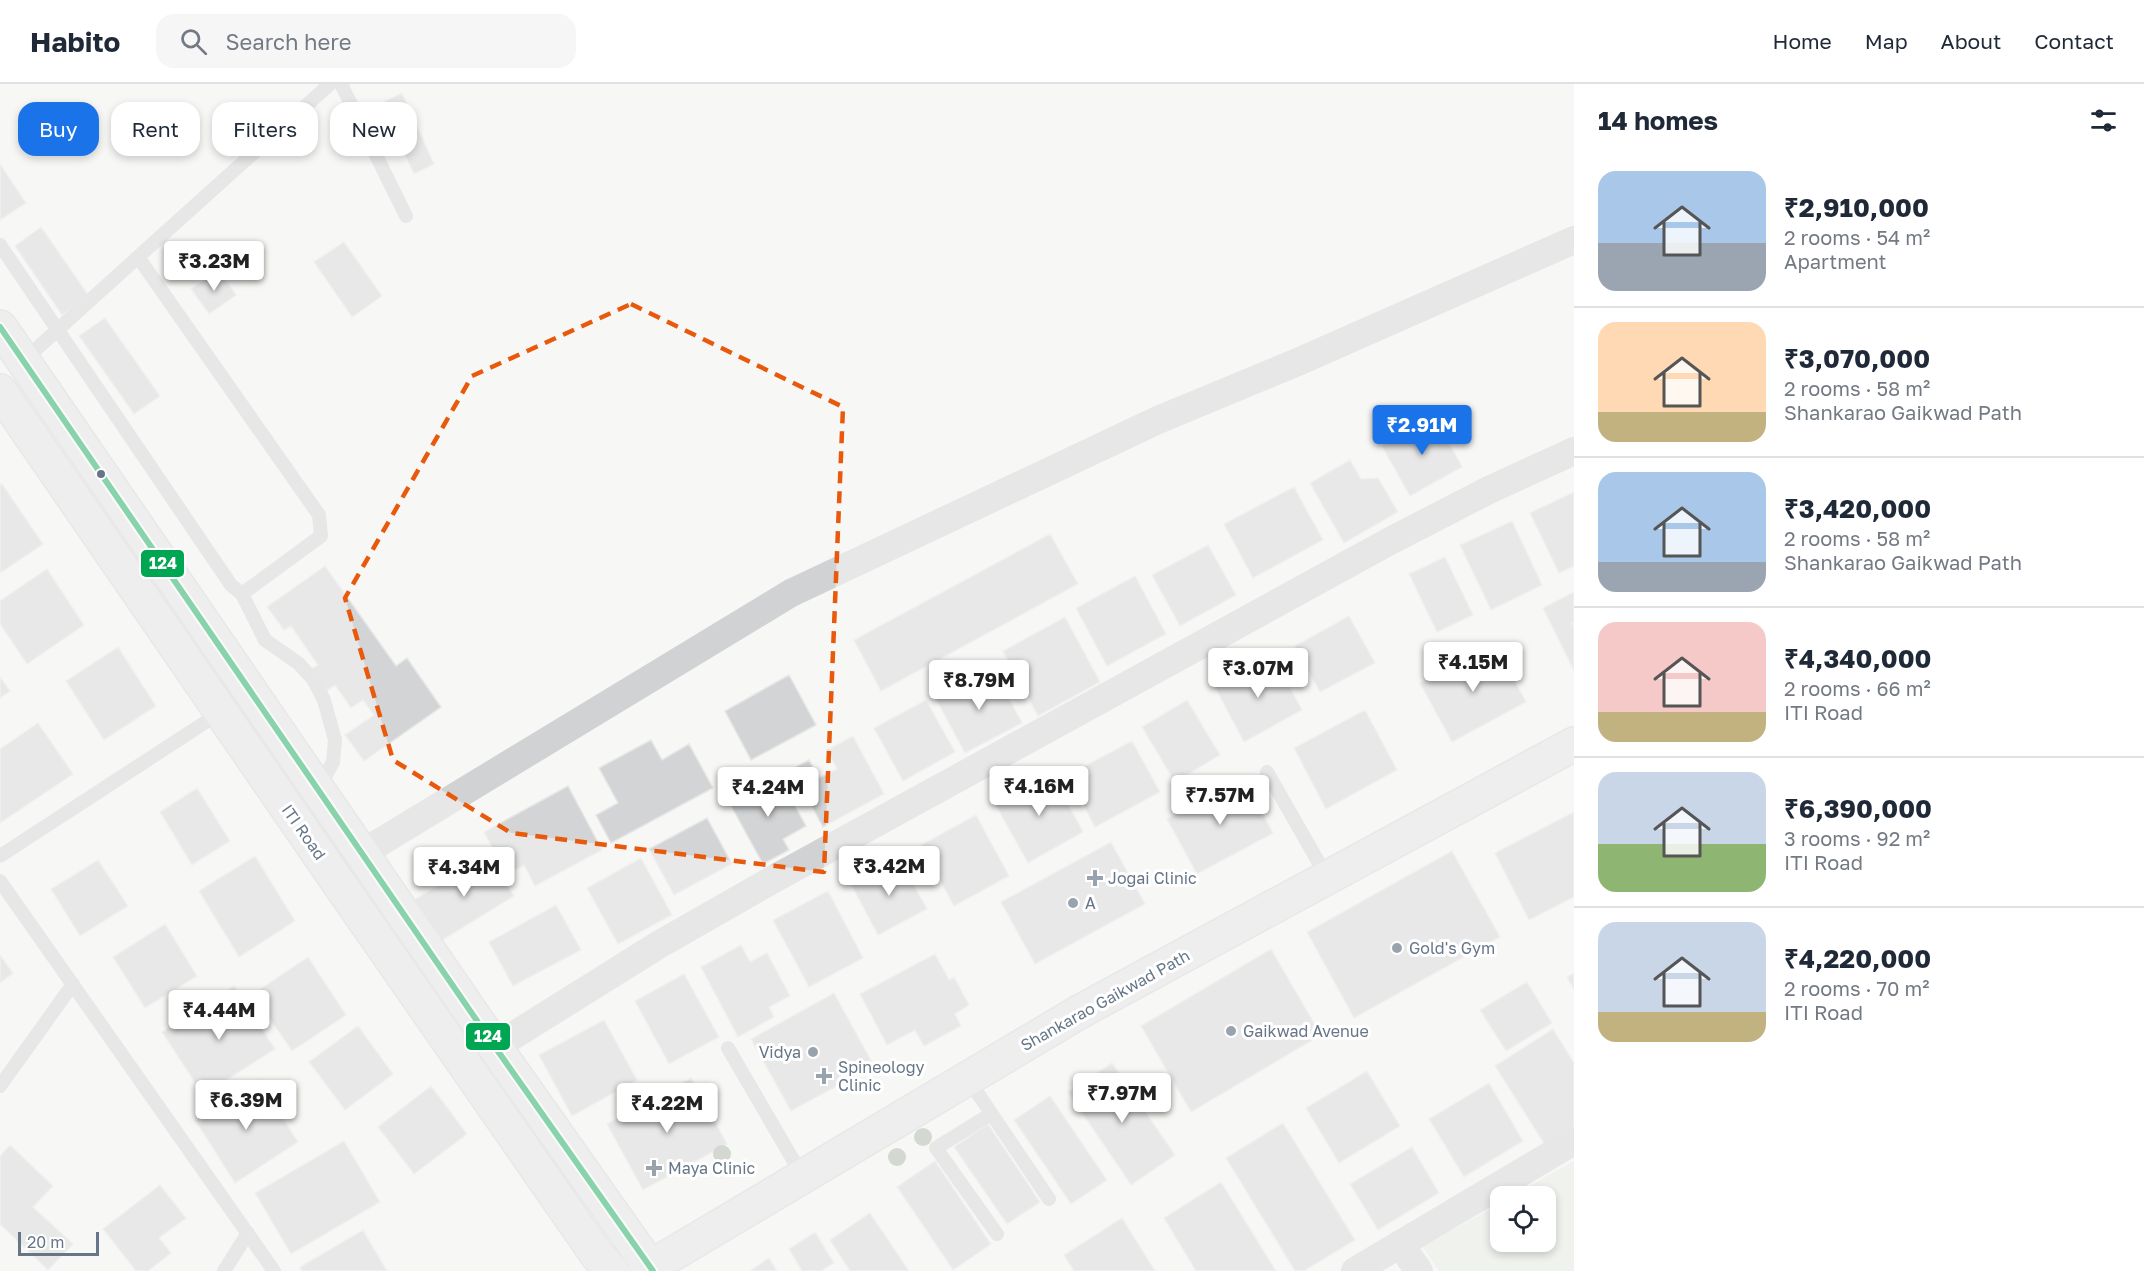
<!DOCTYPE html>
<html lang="en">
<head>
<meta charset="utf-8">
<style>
  body { margin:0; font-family:"Golos Text",sans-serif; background:#f6f6f7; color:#1f2937; height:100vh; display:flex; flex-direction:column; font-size:22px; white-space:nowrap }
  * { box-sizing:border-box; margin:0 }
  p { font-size:20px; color:#747a83 }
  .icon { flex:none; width:33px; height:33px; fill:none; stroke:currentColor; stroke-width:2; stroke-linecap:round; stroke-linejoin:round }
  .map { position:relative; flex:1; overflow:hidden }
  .sheet { display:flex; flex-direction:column; background:#fff; width:570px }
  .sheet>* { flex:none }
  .banner { position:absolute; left:18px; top:18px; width:570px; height:54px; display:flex; gap:12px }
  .buttons { position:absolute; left:1490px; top:1102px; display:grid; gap:12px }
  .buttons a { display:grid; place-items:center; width:66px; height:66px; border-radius:12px; background:#fff; box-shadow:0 3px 9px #0003; font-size:30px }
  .scale { position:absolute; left:18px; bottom:15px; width:81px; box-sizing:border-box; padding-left:6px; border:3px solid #667688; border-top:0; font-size:16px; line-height:21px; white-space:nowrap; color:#667688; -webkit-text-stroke:4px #fff; paint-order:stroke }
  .price { position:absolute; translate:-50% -51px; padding:0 14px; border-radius:6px; background:#fff; color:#222; font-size:20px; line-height:39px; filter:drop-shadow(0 2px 3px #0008) }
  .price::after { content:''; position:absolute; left:50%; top:36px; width:18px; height:14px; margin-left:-9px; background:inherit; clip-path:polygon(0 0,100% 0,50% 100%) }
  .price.current { background:#1a73e8; color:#fff }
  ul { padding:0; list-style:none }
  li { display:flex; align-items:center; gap:18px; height:150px; padding:0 24px }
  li+li { border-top:2px solid #e0e1e3 }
  li span { display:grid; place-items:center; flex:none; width:168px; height:120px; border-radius:18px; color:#555 }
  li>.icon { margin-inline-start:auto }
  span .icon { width:72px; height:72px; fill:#fffc; stroke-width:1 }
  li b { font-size:26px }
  h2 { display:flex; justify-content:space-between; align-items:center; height:72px; padding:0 24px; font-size:26px }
  .tag { padding:0 21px; border-radius:18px; background:#fff; box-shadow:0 3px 9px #0003; font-size:21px; line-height:54px }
  .tag.current { background:#1a73e8; color:#fff }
  header { display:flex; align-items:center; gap:36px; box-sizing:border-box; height:84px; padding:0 30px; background:#fff; border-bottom:2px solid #e0e1e3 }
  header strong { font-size:28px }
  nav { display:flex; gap:33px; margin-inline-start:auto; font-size:21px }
  .search { width:420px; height:54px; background:#f6f6f7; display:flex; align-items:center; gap:15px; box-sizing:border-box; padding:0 21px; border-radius:18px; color:#747a83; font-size:22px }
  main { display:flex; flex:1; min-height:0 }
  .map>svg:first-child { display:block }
  .green { fill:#e6ebe4 }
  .building { fill:#d3d4d5; stroke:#e6e6e6; stroke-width:1.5 }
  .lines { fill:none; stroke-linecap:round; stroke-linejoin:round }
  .secondary-casing { stroke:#d2d4d6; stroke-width:36 }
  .lane { stroke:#d1d2d3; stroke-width:14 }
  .street { stroke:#d1d2d3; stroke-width:28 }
  .secondary { stroke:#e3e3e4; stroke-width:33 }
  .bus-1-casing { stroke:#fff; stroke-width:10 }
  .bus-1 { stroke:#00a651; stroke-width:6 }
  .tree { fill:#a6b2a4 }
  .marked { fill:none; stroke:#e8590c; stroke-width:4.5; stroke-dasharray:12 8; stroke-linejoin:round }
  .bus-dot { fill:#667688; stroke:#fff; stroke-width:2 }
  .poi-dot { fill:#99a3ae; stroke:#fff; stroke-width:2 }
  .labels { text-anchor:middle; stroke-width:6; stroke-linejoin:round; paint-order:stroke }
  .street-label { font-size:16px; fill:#667688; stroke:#fff }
  .poi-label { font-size:16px; fill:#667688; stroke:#fff; text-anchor:start }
  .line-badge { stroke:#fff; stroke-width:2 }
  .badge-label { font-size:16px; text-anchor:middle; font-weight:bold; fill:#fff }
</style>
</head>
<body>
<header>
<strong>Habito</strong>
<div class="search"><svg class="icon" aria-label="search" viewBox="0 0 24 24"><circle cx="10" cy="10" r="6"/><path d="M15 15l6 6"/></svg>Search here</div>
<nav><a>Home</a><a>Map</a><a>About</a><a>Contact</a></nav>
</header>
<main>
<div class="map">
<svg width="1574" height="1187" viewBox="0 0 1574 1187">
  <rect width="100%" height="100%" fill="#f7f7f6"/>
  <path class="green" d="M1574 1077V1187H1439L1423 1163 1500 1119V1158H1545V1113H1510Z"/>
  <path class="building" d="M402 9 434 80 414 90 381 19Z
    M0 80 26 119 0 136Z
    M41 143 89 212 62 231 15 162Z
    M344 158 382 212 352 233 314 178Z
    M219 186 236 211 209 230 191 205Z
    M105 234 160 312 134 330 79 252Z
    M1435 333 1462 383 1410 412 1382 362Z
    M1350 376 1361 395 1378 394 1398 428 1344 459 1310 399Z
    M2 400 43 460 0 489V401Z
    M1294 403 1323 456 1253 494 1224 440Z
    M1574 408V482L1559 489 1530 429Z
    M1512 437 1542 501 1491 526 1460 461Z
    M1050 450 1078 500 881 607 854 556Z
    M1208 461 1236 511 1180 542 1152 491Z
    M1445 473 1473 531 1437 548 1409 490Z
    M325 482 396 582 407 574 441 623 364 677 345 651 374 631 363 616 351 624 335 601 327 607 311 585 318 581 291 542 284 546 267 523Z
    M47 485 84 541 27 580 0 540V517Z
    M1135 492 1166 550 1107 582 1076 524Z
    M1574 508V538L1572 539 1574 543V587L1543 524Z
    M1349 532 1375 579 1320 608 1295 562Z
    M1065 533 1100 598 1038 632 1003 567Z
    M1494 559 1526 618 1452 658 1420 599Z
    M118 563 156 622 104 656 66 597Z
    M1273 572 1302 626 1244 658 1215 603Z
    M993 584 1022 639 965 669 936 615Z
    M789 591 816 641 751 676 725 627Z
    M0 593 10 607 0 614Z
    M926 616 955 668 903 697 874 644Z
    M1187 616 1220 671 1175 698 1142 643Z
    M1365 626 1397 686 1326 725 1294 664Z
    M38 639 73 690 0 739V665Z
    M853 652 884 710 823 743 792 685 809 676 819 694 837 685 827 666Z
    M651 656 662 676 689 660 713 704 611 759 596 731 618 719 599 684Z
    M1132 657 1160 708 1095 743 1068 691Z
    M1050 687 1083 748 1028 779 994 718Z
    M778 691 806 742 783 755 789 766 763 780 729 718Z
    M1243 693 1273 749 1197 790 1167 735Z
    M568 702 602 766 535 802 524 781 507 790 484 748Z
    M197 704 230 757 192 781 160 728Z
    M1574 728V813L1529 836 1495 769Z
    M976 731 1009 792 954 822 921 761Z
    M707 734 732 780 674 811 649 765Z
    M1111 758 1145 820 1035 880 1001 818Z
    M1452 767 1500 853 1354 934 1307 848Z
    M487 771 514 812 441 857 414 816Z
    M255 772 295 837 239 873 199 807Z
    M641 774 672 831 618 860 587 804Z
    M899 774 927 825 878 851 851 800Z
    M98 776 128 822 80 852 51 805Z
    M828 807 863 874 809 903 773 836Z
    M556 821 581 866 513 902 489 858Z
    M165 840 197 892 145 924 113 873Z
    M741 861 750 878 767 869 790 912 769 923 774 933 738 953 701 883Z
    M1271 865 1321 951 1191 1028 1141 942Z
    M935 870 949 896 954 893 969 921 955 930 961 942 924 962 915 946 887 961 860 910Z
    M0 871 13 889 0 899Z
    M308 873 346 931 292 967 253 910Z
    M1574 889V906L1567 893Z
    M684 890 719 953 669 980 635 917Z
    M1527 898 1552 939 1506 967 1480 926Z
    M234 902 275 965 203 1011 162 948Z
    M834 909 874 982 791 1027 751 955Z
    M604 936 637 996 572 1032 539 971Z
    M358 942 393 990 345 1026 309 978Z
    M1553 945 1574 979V1043L1545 1061 1495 982Z
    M1112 979 1175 1071 1131 1101 1068 1008Z
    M1367 987 1400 1042 1339 1079 1306 1024Z
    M691 994 727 1060 643 1106 607 1040Z
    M258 996 298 1058 235 1099 195 1036Z
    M1489 999 1523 1057 1464 1093 1429 1035Z
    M431 1002 467 1050 414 1090 378 1043Z
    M1050 1012 1107 1096 1071 1120 1014 1036Z
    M1283 1039 1355 1156 1304 1187H1295L1226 1074Z
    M988 1040 1040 1118 1007 1140 954 1063Z
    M344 1057 380 1118 291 1170 255 1109Z
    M10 1061 53 1102 33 1123 73 1160 48 1186 0 1140V1072Z
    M1412 1063 1439 1109 1378 1146 1350 1100Z
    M935 1077 991 1160 953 1186 897 1103Z
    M1221 1098 1276 1187H1196L1164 1134Z
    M160 1101 186 1134 159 1154 171 1169 148 1187H136L103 1145Z
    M870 1129 909 1187H850L830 1156Z
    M1122 1134 1155 1187H1074L1064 1171Z
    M363 1146 387 1187H302L300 1183Z
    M815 1148 834 1179 821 1187H802L789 1165Z
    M769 1174 777 1187H750Z"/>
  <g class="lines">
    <g class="secondary-casing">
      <path id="secondary" d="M0 243 495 963 653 1187
        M0 307 331 788 597 1171 612 1187
        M644 1187 1081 927 1574 660"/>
    </g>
    <path class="lane" d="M341 0 406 132
      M0 161 231 501 242 510
      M23 277 138 173
      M1267 688 1327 793
      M318 705 333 678 335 656 324 616 313 595 298 579 265 556 242 510 321 452 319 431 138 173 330 0
      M0 772 221 628
      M0 797 274 1187
      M728 964 803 1093
      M968 995 1049 1115
      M0 1002 73 900
      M991 1030 936 1064 997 1150
      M224 1187 248 1149"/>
    <path class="street" d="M331 788 791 509 1158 336 1300 277 1574 156
      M495 963 660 860 772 796 1390 457 1489 406 1574 367
      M1400 1160 1419 1187
      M1355 1187 1574 1057"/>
    <use href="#secondary" class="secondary"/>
    <g class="bus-1-casing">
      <path id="bus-1" d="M0 243 495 963 653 1187"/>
    </g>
    <use href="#bus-1" class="bus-1"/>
  </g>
  <g class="tree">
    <circle cx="923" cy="1053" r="9"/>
    <circle cx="722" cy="1070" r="9"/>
    <circle cx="897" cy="1073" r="9"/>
  </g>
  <path d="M0 0H1574V1187H0ZM631 220 843 323 824 788 511 749 393 676 345 514 472 292Z" fill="#f7f7f6" fill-opacity=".55" fill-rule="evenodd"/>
  <path class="marked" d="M631 220 843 323 824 788 511 749 393 676 345 514 472 292Z"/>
  <circle class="bus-dot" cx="101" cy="390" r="5"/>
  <g class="poi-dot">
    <path d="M1092 785h6v6h6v6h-6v6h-6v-6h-6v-6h6z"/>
    <circle cx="1073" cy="819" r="6"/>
    <circle cx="1397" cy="864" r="6"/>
    <circle cx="1231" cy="947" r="6"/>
    <circle cx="813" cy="968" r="6"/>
    <path d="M821 983h6v6h6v6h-6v6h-6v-6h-6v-6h6z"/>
    <path d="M651 1075h6v6h6v6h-6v6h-6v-6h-6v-6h6z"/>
  </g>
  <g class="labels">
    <g class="street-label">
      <text transform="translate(304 748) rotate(55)" y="6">ITI Road</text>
      <text transform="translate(1105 916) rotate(-29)" y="6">Shankarao Gaikwad Path</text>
    </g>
    <g class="poi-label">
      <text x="1108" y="800">Jogai Clinic</text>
      <text x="1085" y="825">A</text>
      <text x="1409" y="870">Gold's Gym</text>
      <text x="1243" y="953">Gaikwad Avenue</text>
      <text x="801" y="974" text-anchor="end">Vidya</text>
      <text x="838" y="989">Spineology<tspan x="838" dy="18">Clinic</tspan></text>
      <text x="668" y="1090">Maya Clinic</text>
    </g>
  </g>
  <g class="line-badge">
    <rect x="140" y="465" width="45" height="29" rx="6" fill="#00a651"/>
    <rect x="465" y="938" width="46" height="29" rx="6" fill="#00a651"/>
  </g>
  <g class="badge-label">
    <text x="163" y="485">124</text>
    <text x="488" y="958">124</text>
  </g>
</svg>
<div class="buttons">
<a><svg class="icon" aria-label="locate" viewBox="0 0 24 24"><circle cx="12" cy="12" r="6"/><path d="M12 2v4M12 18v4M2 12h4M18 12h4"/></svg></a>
</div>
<div class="scale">20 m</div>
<b class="price" style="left:214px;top:208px">₹3.23M</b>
<b class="price current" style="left:1422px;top:372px">₹2.91M</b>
<b class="price" style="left:1473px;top:609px">₹4.15M</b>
<b class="price" style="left:1258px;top:615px">₹3.07M</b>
<b class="price" style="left:979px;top:627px">₹8.79M</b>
<b class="price" style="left:1039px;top:733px">₹4.16M</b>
<b class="price" style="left:768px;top:734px">₹4.24M</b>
<b class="price" style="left:1220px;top:742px">₹7.57M</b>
<b class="price" style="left:889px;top:813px">₹3.42M</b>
<b class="price" style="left:464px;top:814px">₹4.34M</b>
<b class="price" style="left:219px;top:957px">₹4.44M</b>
<b class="price" style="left:1122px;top:1040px">₹7.97M</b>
<b class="price" style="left:246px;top:1047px">₹6.39M</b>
<b class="price" style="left:667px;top:1050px">₹4.22M</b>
<div class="banner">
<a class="tag current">Buy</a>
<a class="tag">Rent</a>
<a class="tag">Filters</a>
<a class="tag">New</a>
</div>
</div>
<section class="sheet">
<h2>14 homes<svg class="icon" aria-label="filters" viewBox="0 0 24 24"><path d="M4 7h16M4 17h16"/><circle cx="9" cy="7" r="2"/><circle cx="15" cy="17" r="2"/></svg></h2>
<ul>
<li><span style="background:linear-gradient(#a9c7e8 60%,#9aa5b1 0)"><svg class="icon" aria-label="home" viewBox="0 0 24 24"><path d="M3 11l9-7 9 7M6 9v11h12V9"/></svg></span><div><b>₹2,910,000</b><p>2 rooms · 54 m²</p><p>Apartment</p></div></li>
<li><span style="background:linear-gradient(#ffd9b3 75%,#c2b280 0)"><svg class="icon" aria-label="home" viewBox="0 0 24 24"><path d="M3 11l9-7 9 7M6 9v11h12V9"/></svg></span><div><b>₹3,070,000</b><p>2 rooms · 58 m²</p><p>Shankarao Gaikwad Path</p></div></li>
<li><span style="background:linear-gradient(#a9c7e8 75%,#9aa5b1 0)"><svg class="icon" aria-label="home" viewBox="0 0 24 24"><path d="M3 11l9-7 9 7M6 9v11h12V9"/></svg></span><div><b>₹3,420,000</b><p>2 rooms · 58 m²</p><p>Shankarao Gaikwad Path</p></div></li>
<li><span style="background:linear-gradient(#f6c9c9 75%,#c2b280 0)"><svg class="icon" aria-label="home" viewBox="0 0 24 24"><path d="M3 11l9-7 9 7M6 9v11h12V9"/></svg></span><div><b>₹4,340,000</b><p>2 rooms · 66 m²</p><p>ITI Road</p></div></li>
<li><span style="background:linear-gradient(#c9d6e8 60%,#8fb573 0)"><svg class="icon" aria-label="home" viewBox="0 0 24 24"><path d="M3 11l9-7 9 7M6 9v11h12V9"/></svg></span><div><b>₹6,390,000</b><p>3 rooms · 92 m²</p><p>ITI Road</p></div></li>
<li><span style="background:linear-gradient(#c9d6e8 75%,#c2b280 0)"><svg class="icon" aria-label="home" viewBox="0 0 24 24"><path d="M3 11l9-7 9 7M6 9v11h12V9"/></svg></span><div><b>₹4,220,000</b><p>2 rooms · 70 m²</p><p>ITI Road</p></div></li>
</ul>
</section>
</main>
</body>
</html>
